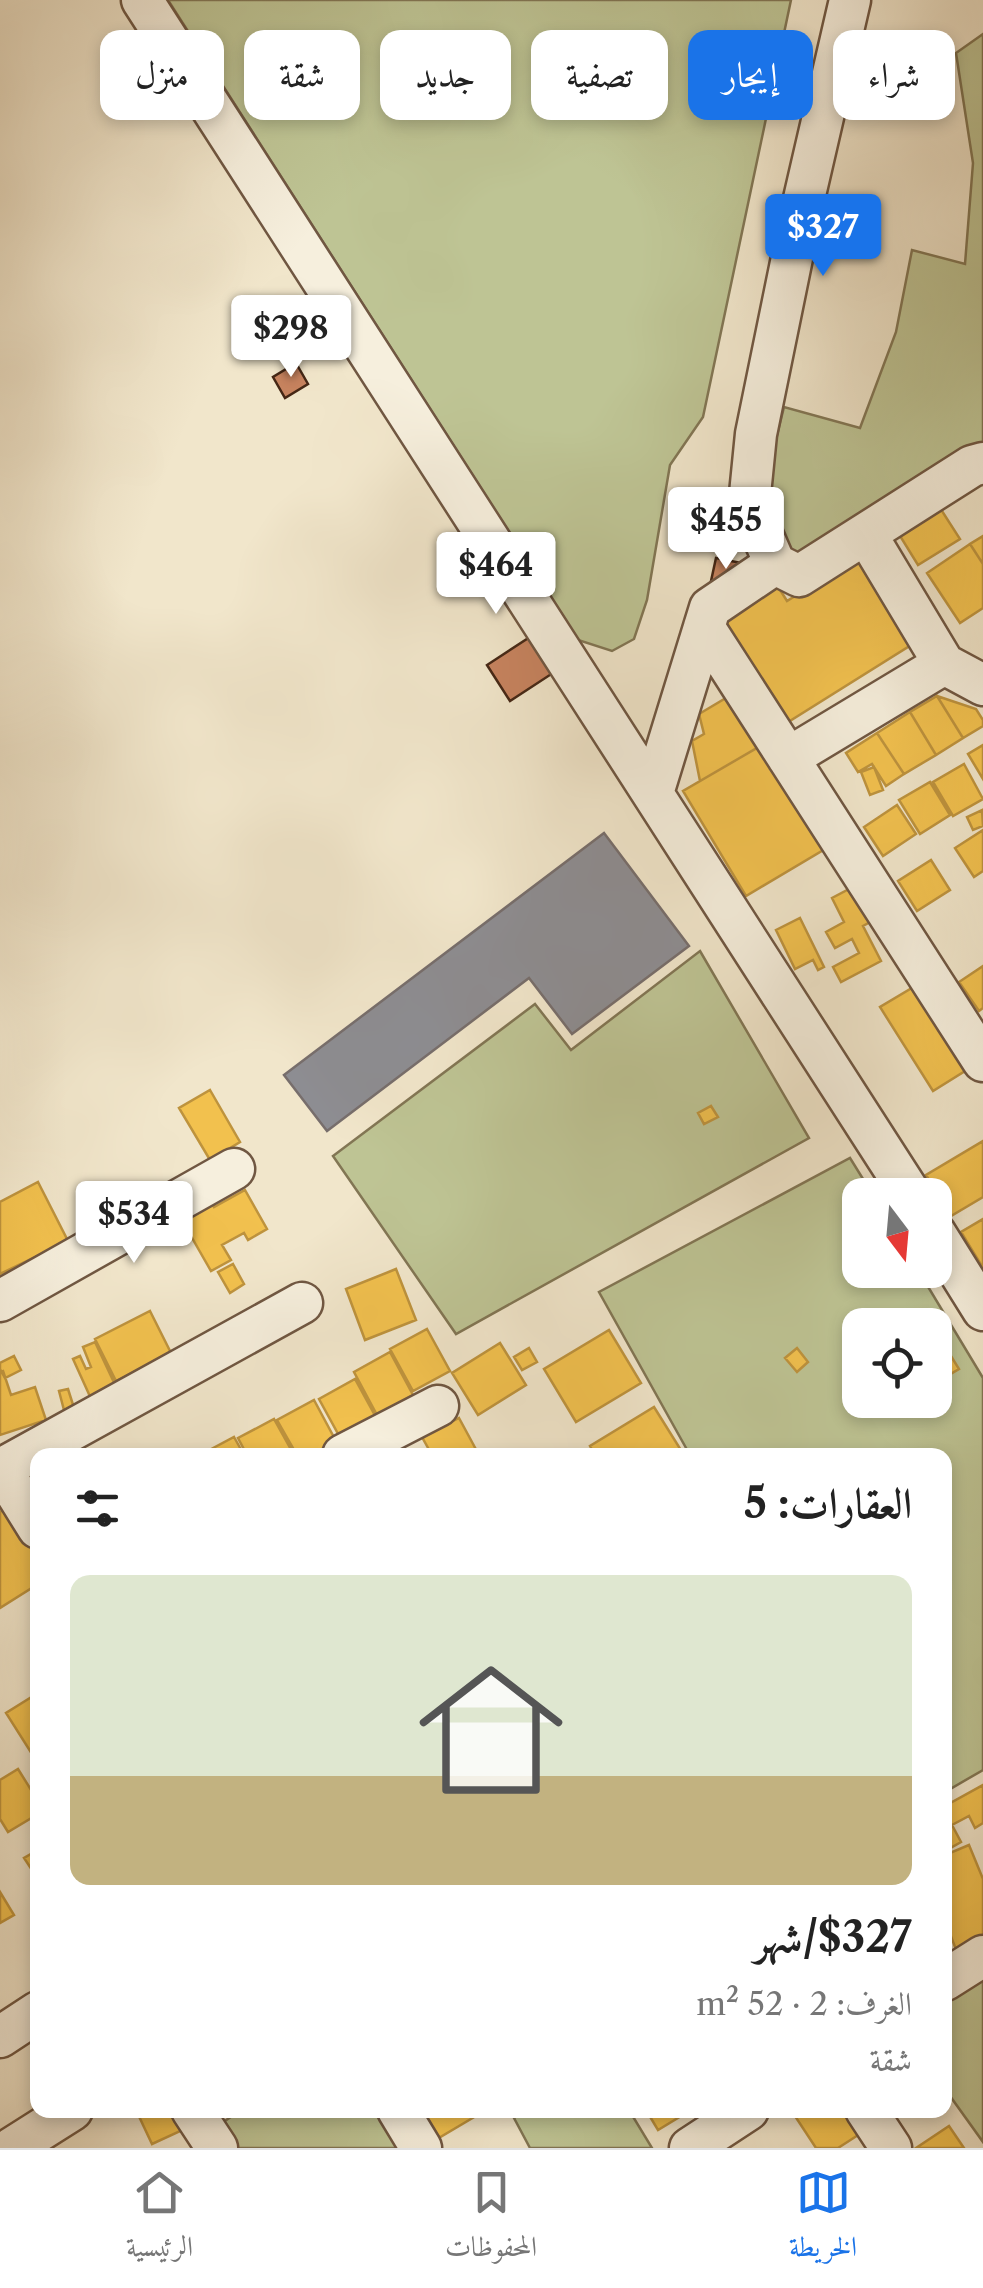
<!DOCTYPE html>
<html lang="ar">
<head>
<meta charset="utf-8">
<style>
  body { margin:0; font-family:"Libre Caslon Text",Amiri,serif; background:#f2f2f2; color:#222; direction:rtl; height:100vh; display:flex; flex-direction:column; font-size:38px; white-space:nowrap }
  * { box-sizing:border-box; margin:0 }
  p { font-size:32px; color:#767676 }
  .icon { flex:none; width:55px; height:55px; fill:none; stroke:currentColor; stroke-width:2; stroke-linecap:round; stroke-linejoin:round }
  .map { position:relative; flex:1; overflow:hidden; direction:ltr }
  .panel { position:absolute; left:30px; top:1448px; width:922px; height:670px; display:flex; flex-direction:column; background:#fff; border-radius:20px; box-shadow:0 5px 15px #0003; direction:rtl }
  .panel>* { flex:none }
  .top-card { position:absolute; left:30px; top:30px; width:925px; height:90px; direction:rtl; display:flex; gap:20px }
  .needle { width:65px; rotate:164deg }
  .fabs { position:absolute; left:842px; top:1178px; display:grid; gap:20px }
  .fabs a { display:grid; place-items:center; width:110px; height:110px; border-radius:20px; background:#fff; box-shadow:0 5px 15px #0003; font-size:50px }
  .price { position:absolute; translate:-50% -85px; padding:0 22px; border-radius:10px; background:#fff; color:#222; font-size:32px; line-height:65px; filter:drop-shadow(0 2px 5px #0008) }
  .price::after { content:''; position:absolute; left:50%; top:60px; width:30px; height:22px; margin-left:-15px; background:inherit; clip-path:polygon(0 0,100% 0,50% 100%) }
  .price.current { background:#1a73e8; color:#fff }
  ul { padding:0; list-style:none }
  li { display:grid; align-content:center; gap:20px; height:530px; padding:0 40px }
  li+li { border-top:2px solid #e0e0e0 }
  li span { display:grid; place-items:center; height:310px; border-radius:20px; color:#555 }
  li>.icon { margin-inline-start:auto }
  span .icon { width:180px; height:180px; fill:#fffc; stroke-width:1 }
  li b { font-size:42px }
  h2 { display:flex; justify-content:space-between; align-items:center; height:120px; padding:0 40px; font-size:42px }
  .chip { padding:0 35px; border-radius:20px; background:#fff; box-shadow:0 5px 15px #0003; font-size:35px; line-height:90px }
  .chip.current { background:#1a73e8; color:#fff }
  .menu { display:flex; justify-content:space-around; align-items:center; height:140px; border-top:2px solid #e0e0e0; background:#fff; font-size:28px; color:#767676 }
  .menu a { display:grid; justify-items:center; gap:5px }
  .menu .current { color:#1a73e8 }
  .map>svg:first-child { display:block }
  .green { fill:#bec494; stroke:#827654; stroke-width:2.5; fill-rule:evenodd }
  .homes { fill:#f2c14e; stroke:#be933d; stroke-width:2.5 }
  .industry { fill:#8d8d92; stroke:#776e6c; stroke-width:2.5 }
  .building { fill:#c7835f; stroke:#452715; stroke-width:2.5 }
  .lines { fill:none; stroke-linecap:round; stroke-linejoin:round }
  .minor-casing { stroke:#705742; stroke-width:45 }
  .minor { stroke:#f6efdd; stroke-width:40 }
</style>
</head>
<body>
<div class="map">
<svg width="983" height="2148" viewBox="0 0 983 2148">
  <rect width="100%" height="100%" fill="#f1e6cb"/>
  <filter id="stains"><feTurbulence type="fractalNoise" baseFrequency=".002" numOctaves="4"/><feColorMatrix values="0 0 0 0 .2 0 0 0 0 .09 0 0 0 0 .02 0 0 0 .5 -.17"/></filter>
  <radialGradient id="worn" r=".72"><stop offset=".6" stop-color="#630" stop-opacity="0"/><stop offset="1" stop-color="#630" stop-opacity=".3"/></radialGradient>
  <path class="green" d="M168 0H791L703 417 670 465 647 600 634 639 612 651 578 640Z
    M983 34V463L795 562 761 500 784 407 860 428 896 332 912 250 965 264 973 163 956 53Z
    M700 951 809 1138 456 1334 333 1156 535 1004 571 1050Z
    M850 1158 873 1195H860V1270H918L983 1378V1770L945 1792V1455H690L599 1292ZM860 1325H935V1400H860Z
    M983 1956V2142L945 2089V1980Z
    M241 2110H387L409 2148H236L222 2123Z
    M528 2110H629L652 2148H530L514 2118Z"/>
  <path class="homes" d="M933 497 960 539 918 565 892 523Z
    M983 536V564L970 544Z
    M970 544 983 564V608L960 623 927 573Z
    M856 558 911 645 785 724 715 612 772 577 787 601Z
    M731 695 762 745 700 781 692 741 704 734 699 714Z
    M937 696 963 738 936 755 910 712Z
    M937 696 976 709 983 720V726L963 738Z
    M910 712 936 755 904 774 877 733Z
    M877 733 904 774 886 786 872 764 858 772 846 753Z
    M762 745 825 849 746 896 683 791Z
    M983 745V779L968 754Z
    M964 764 983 799 953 816 933 782Z
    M874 767 883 790 870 795 861 772Z
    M930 782 950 815 920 834 899 800Z
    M897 805 916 834 883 856 864 827Z
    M982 810 983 826 973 830 967 817Z
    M983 830V871L974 877 955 848Z
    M931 860 950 890 917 911 898 881Z
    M853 887 872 921 863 926 881 961 841 982 833 967 859 953 852 939 835 948 826 932 844 922 832 898Z
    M800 918 824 967 818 970 813 960 795 969 776 930Z
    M983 966V1008L979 1011 959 982Z
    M922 982 973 1066 933 1091 880 1007Z
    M210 1090 240 1142 210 1160 179 1108Z
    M711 1106 718 1117 704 1124 698 1113Z
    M983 1141V1197L951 1216 926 1175Z
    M38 1182 68 1241 0 1274V1202Z
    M245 1190 267 1229 248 1240 244 1233 222 1245 231 1260 211 1271 175 1208 205 1191 214 1207Z
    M983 1219V1268L961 1232Z
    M233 1264 244 1284 230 1293 218 1272Z
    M396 1269 416 1320 365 1340 346 1289Z
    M150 1311 171 1353 116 1381 95 1339Z
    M427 1329 450 1371 413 1391 390 1349Z
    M609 1330 641 1383 576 1422 544 1369Z
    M935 1330 959 1369 935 1383Z
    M95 1342 118 1391 93 1403 73 1359 80 1356 86 1369 91 1367 83 1347Z
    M500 1343 526 1385 478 1415 452 1373Z
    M529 1348 537 1362 522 1370 514 1357Z
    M797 1348 808 1362 797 1372 785 1358Z
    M390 1352 413 1395 377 1415 354 1372Z
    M14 1356 21 1370 5 1378 0 1369V1363Z
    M3 1371 11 1395 35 1387 46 1420 0 1435V1372Z
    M355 1379 378 1421 342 1441 319 1399Z
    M68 1389 75 1411 65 1414 59 1391Z
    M314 1400 337 1443 315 1455H297L277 1420Z
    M654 1407 684 1455H595L590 1446Z
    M459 1418 479 1455H432L422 1437Z
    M274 1419 294 1455H247L238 1438Z
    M234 1437 244 1455H200Z
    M13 1504 38 1543V1584L0 1608V1512Z
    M38 1693V1750L32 1754 6 1713Z
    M18 1769 38 1801V1814L8 1832 0 1819V1780Z
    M983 1785V1823L975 1828 969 1816 952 1825 961 1842 945 1851V1806Z
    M969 1845 983 1879V1942L957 1952 945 1921V1855Z
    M38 1850V1879L24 1858Z
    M0 1892 14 1915 0 1923Z
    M136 2110H179L187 2128 152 2144Z
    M420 2110H486L437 2139Z
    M646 2110H691L658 2130Z
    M791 2110H853L866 2130 838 2148H816Z
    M949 2126 964 2148H916Z"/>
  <path class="industry" d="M604 833 689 946 572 1034 529 978 327 1131 284 1075Z"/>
  <path class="building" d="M296 363 308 384 285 398 273 377Z
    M716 558 741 563 736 586 711 581Z
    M533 635 556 671 510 701 487 665Z"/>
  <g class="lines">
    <g class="minor-casing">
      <path id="minor" d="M142 0 911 1195
        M866 534 944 664 983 685
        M775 564 749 504 756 434 804 199 850 0
        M704 627 983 1061
        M788 758 944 664
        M653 793 710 608 775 564 799 576 972 466 983 463
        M935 1233 983 1310
        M0 1301 234 1169
        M343 1455 438 1406
        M0 1467 38 1528
        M1 1469 302 1303
        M945 1980 983 1956
        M0 2037 38 2012
        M192 2110 217 2148
        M398 2110 421 2148
        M866 2110 891 2148
        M12 2148 72 2110
        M690 2148 748 2110"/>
    </g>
    <use href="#minor" class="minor"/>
  </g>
  <rect width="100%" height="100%" filter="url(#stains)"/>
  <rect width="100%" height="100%" fill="url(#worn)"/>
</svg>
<div class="fabs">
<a><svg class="needle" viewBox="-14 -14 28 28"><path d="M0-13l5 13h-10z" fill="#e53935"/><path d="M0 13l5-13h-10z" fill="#767676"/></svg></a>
<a><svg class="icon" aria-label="locate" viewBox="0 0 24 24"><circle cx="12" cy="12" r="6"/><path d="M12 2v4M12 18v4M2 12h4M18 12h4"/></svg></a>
</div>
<b class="price current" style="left:823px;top:279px">$327</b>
<b class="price" style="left:291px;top:380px">$298</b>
<b class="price" style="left:726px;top:572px">$455</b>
<b class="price" style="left:496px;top:617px">$464</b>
<b class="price" style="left:134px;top:1266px">$534</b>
<div class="top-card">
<a class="chip">شراء</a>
<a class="chip current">إيجار</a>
<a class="chip">تصفية</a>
<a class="chip">جديد</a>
<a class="chip">شقة</a>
<a class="chip">منزل</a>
</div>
<section class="panel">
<h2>العقارات: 5<svg class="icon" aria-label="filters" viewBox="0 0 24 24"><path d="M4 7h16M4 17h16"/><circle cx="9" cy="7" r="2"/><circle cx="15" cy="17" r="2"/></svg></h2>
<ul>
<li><span style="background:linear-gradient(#dfe7d0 65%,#c2b280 0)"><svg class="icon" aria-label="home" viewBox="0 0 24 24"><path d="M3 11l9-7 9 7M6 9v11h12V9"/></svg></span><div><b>$327/شهر</b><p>الغرف: 2 · 52 m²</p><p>شقة</p></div></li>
</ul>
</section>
</div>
<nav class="menu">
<a class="current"><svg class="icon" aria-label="map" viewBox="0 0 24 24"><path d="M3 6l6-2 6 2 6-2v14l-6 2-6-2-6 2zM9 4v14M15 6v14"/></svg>الخريطة</a>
<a><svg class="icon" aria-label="saved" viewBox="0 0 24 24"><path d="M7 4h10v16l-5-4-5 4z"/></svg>المحفوظات</a>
<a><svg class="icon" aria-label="home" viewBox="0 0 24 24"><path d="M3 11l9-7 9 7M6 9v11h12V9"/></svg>الرئيسية</a>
</nav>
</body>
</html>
